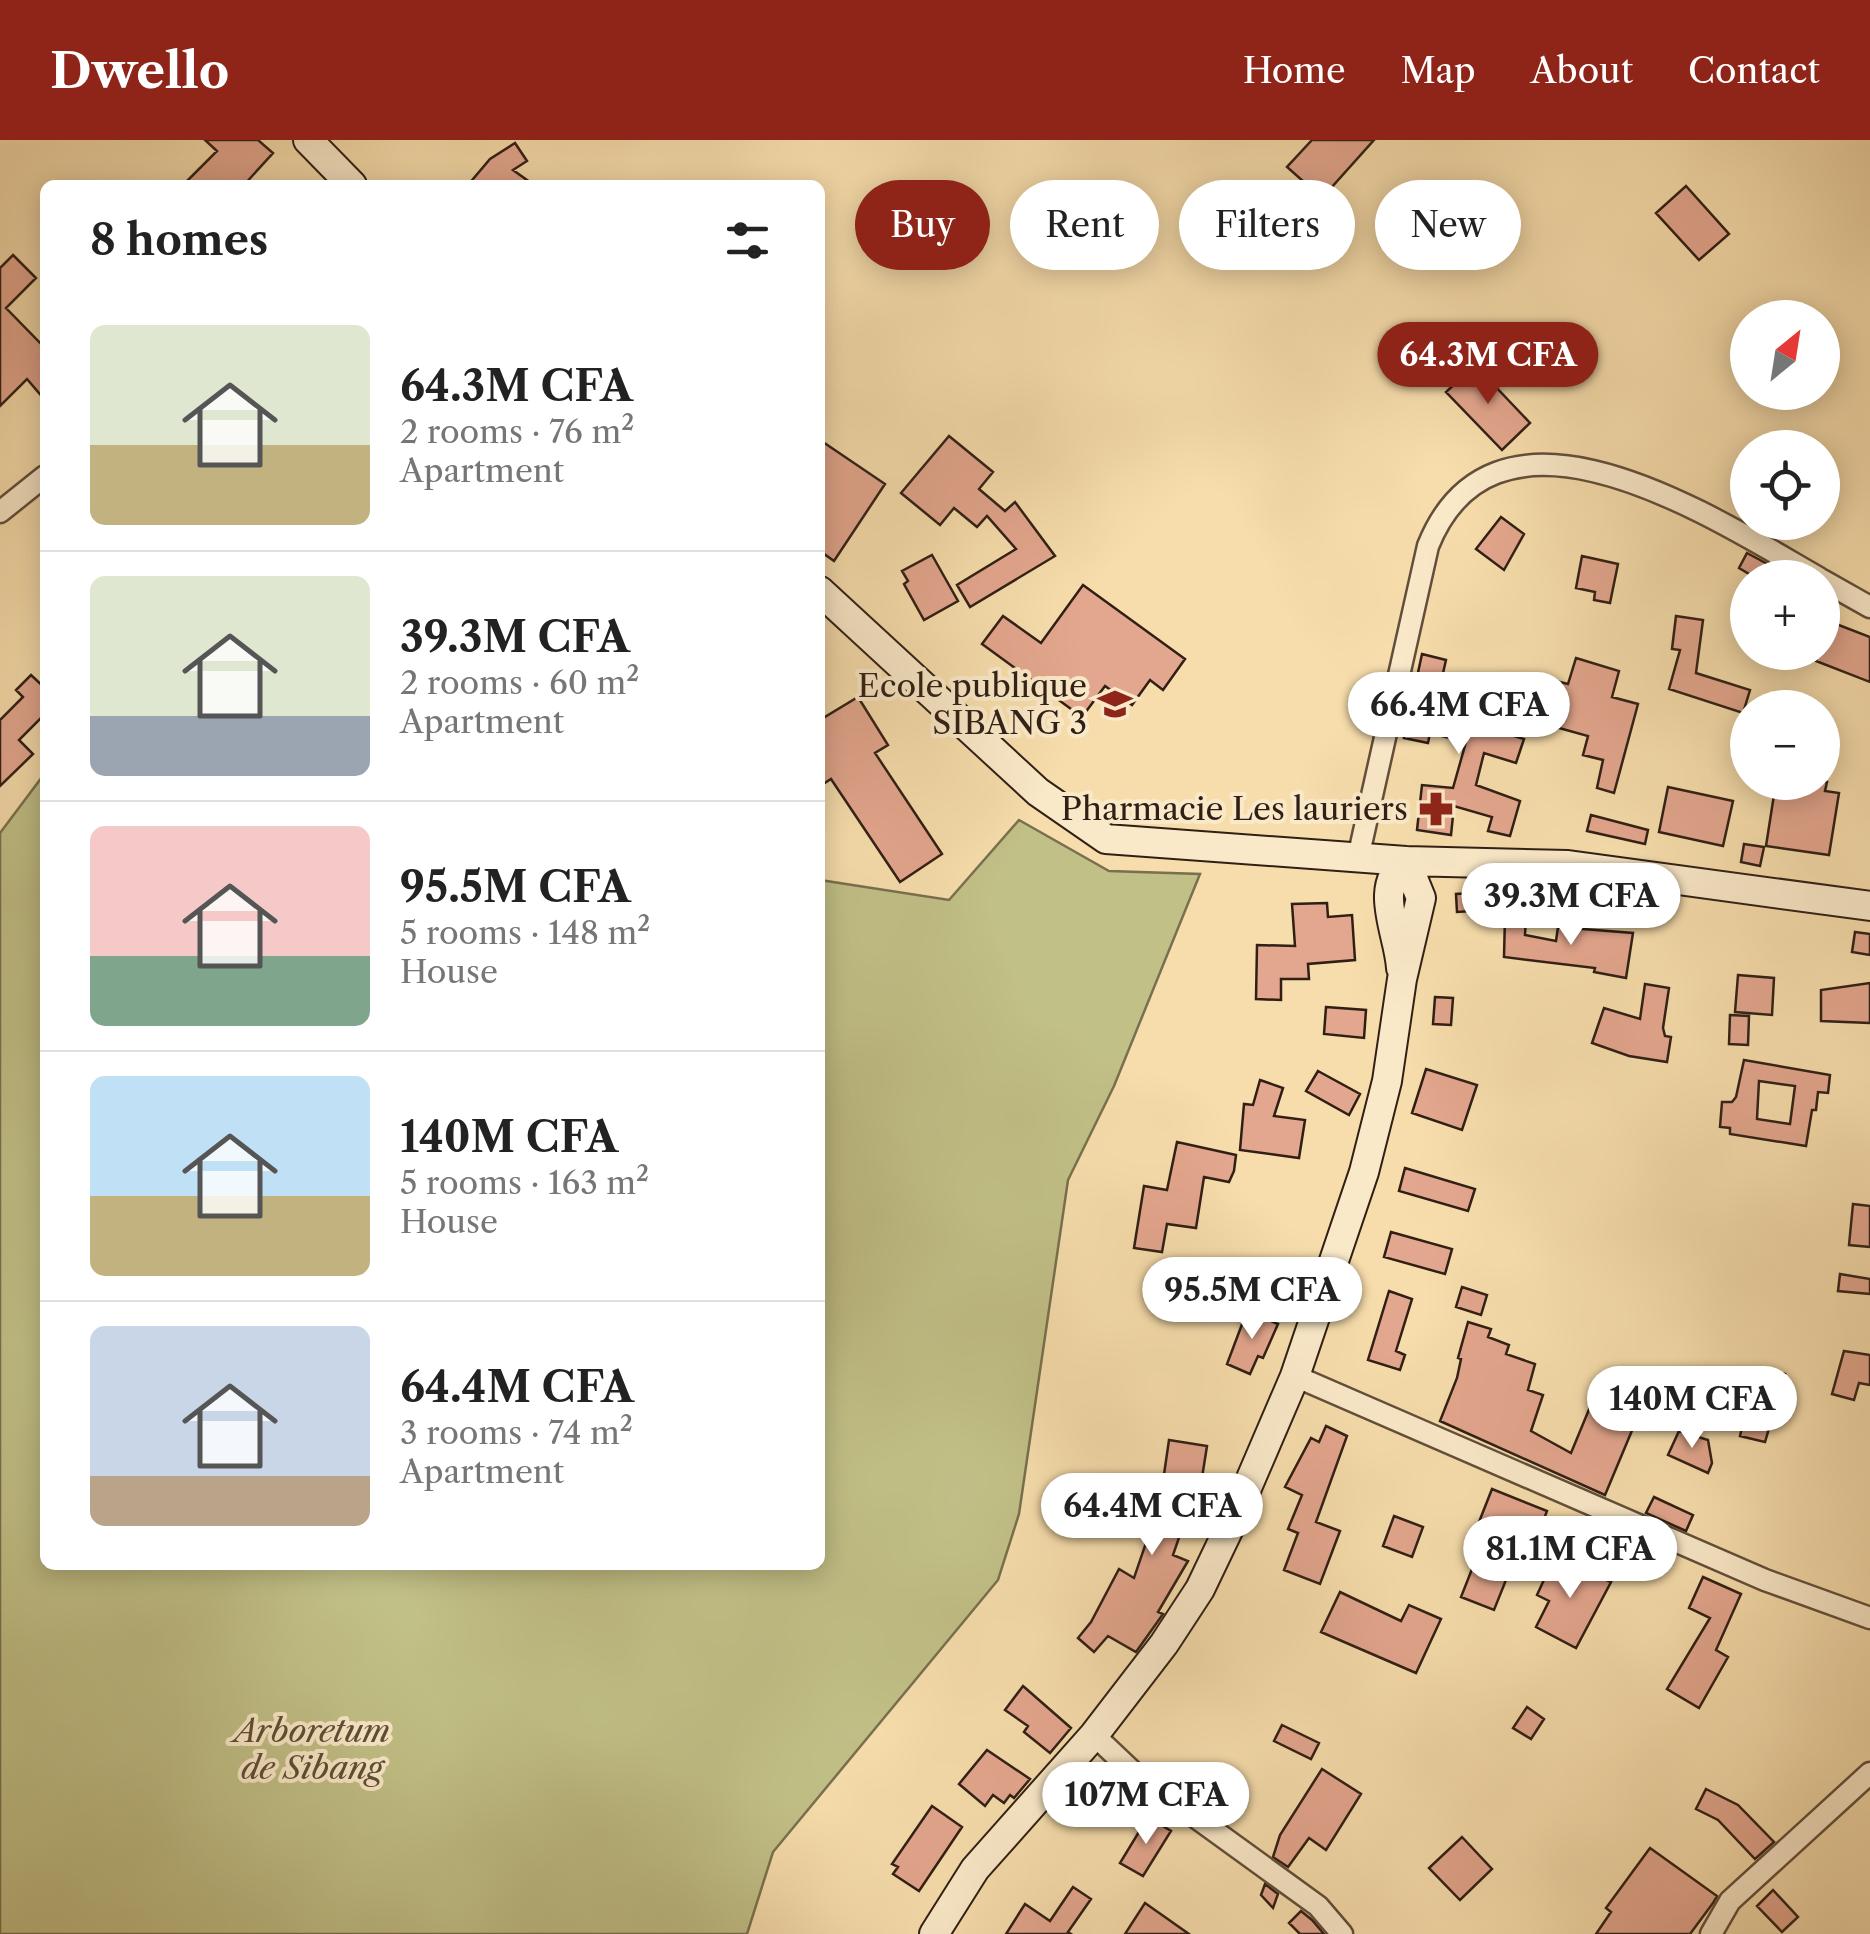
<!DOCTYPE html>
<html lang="en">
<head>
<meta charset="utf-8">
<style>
  body { margin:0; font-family:"Libre Caslon Text",serif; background:#f2f2f2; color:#222; height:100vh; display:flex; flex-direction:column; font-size:38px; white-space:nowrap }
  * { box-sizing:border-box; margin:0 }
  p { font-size:32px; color:#767676 }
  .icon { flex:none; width:55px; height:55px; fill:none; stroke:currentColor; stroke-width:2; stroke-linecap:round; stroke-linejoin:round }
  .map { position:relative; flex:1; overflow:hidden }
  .panel { position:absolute; left:40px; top:40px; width:785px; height:1390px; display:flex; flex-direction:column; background:#fff; border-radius:15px; box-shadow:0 5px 25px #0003 }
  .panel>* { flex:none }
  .banner { position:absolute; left:855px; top:40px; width:865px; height:90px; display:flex; gap:20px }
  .needle { width:65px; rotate:30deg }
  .tools { position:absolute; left:1730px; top:160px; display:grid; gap:20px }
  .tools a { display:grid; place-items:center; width:110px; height:110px; border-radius:50%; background:#fff; box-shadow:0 5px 25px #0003; font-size:50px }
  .price { position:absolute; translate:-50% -85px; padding:0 22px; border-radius:35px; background:#fff; color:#222; font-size:32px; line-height:65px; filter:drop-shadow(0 2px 5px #0008) }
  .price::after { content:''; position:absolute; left:50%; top:60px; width:30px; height:22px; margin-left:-15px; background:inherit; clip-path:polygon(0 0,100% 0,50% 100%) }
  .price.active { background:#8f2418; color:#fff }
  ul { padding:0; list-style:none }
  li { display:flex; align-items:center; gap:30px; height:250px; padding:0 50px }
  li+li { border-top:2px solid #e0e0e0 }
  li span { display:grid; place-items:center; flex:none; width:280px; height:200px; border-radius:15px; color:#555 }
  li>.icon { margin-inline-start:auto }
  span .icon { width:120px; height:120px; fill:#fffc; stroke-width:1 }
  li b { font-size:42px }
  h2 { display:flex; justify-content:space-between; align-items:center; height:120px; padding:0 50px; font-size:42px }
  .tag { padding:0 35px; border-radius:45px; background:#fff; box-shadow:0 5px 25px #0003; font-size:35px; line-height:90px }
  .tag.active { background:#8f2418; color:#fff }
  header { display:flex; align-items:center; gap:60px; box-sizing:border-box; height:140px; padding:0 50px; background:#8f2418; color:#fff }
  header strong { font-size:48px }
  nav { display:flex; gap:55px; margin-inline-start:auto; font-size:35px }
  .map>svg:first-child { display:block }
  .green { fill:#c1c087; stroke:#78704e; stroke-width:2.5 }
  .building { fill:#e3a68e; stroke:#301f15; stroke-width:2.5; fill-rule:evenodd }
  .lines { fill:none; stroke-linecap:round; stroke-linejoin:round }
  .street-casing { stroke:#624e3b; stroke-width:25 }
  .secondary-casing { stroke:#301f15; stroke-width:32 }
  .street { stroke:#fae9c9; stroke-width:20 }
  .secondary { stroke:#fae9c9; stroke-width:28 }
  .labels { text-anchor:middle; stroke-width:8; stroke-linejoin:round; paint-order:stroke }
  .poi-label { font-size:32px; fill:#301f15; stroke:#fae9c9; text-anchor:end }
  .park-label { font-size:32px; font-style:italic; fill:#5c4f37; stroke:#fae9c9 }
</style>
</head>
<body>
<header>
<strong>Dwello</strong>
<nav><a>Home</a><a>Map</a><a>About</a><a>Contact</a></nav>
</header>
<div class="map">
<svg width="1870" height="1794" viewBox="0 0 1870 1794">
  <rect width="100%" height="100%" fill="#f7ddac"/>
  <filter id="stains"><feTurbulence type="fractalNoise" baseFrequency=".002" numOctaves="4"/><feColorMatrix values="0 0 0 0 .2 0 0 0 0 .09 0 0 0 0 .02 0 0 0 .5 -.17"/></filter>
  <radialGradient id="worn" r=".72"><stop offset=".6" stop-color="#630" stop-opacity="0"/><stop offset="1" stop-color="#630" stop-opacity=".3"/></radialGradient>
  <path class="green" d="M45 633V1425H820V740L949 760 1019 680 1109 731 1200 734 1114 946 1068 1040 1019 1374 998 1440 773 1712 747 1794H0V693Z"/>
  <path class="building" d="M205 0H258L273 13 244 45H183L217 11Z
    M1312 0H1374L1322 58 1287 27Z
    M515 3 527 21 513 30 534 45H468L490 19Z
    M1686 46 1729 94 1699 120 1656 73Z
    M13 115 36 138 6 168 45 208V260L27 239 0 266V128Z
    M1475 225 1530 283 1502 310 1446 252Z
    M949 296 993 332 979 349 1005 371 1015 362 1055 416 970 467 957 445 1016 409 987 376 977 387 954 368 940 385 901 353Z
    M820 300 885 344 834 421 820 411Z
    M1501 377 1524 394 1504 430 1476 409Z
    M1747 413 1773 427 1768 438H1756L1739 428Z
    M932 415 958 461 924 480 904 444 908 441 902 431Z
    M1582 416 1618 424 1610 463 1594 460 1595 452 1576 448Z
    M1083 445 1185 519 1163 550 1150 540 1132 565 1105 546 1082 577 982 504 1003 476 1041 503Z
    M1676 476 1703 480 1696 533 1750 550 1743 573 1669 549 1680 510 1672 509Z
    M1831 482 1870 497V542L1816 521Z
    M1422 514 1446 520 1436 564 1493 580 1491 589 1524 599 1516 623 1484 613 1476 645 1520 661 1510 696 1488 691 1492 677 1454 666 1451 695 1417 690 1422 645 1453 648 1466 602 1430 593 1428 603 1404 598Z
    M1576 518 1619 531 1612 557 1638 564 1614 653 1597 648 1603 620 1583 615 1588 596 1545 584 1556 541 1568 544Z
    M31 535 45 548V574L19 600 33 614 0 646V580L23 557 16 550Z
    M858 557 888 605 875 613 942 714 900 742 831 639 820 646V580Z
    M1776 642H1827L1825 651 1839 653 1829 715 1766 706Z
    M1668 647 1733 661 1723 706 1659 692Z
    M1591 675 1648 690 1645 704 1587 691Z
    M1744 704 1764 707 1760 726 1741 722Z
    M1507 751 1505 769 1457 772 1456 754Z
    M1327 763 1328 777 1352 775 1355 820 1308 824 1309 839H1281V860L1256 859 1257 805 1295 806 1292 764Z
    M1505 776 1526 777 1525 795 1556 801 1558 787 1633 793 1626 838 1594 832 1595 828 1504 817Z
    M1855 792 1870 794V815L1852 812Z
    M1738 835 1774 838 1772 875 1735 872Z
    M1870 843V883L1821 881V850Z
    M1645 844 1669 848 1663 888 1665 896 1671 897 1667 922 1629 916 1592 903 1604 868 1640 879Z
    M1435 857 1453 858 1451 885 1433 884Z
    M1326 867 1366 870 1364 898 1324 894Z
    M1730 875 1749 876 1748 905 1729 904Z
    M1744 920 1830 935 1828 953 1818 952 1816 970H1812L1806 1006 1730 994V988L1720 987 1722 962H1732L1736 957ZM1759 941 1795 946 1790 984 1757 979Z
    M1426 929 1477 945 1462 990 1412 973Z
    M1318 931 1360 954 1349 975 1306 951Z
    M1260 940 1283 948 1274 976 1305 980 1299 1018 1240 1010 1244 964 1253 965Z
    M1177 1002 1236 1015 1234 1031 1229 1042 1204 1037 1196 1088 1167 1084 1162 1112 1134 1108 1144 1046 1167 1050Z
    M1405 1028 1475 1049 1468 1071 1399 1051Z
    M1853 1064 1870 1066V1107L1849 1105Z
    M1391 1092 1452 1109 1445 1134 1384 1117Z
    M1840 1134 1870 1139V1154L1838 1151Z
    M1462 1147 1487 1155 1481 1175 1456 1167Z
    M1389 1151 1412 1159 1396 1211 1405 1215 1400 1230 1368 1220Z
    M1247 1171 1278 1184 1263 1218 1258 1216 1250 1234 1227 1224Z
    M1468 1182 1491 1189 1488 1197 1509 1205 1506 1214 1535 1224 1528 1250 1543 1255 1531 1291 1571 1313 1595 1255 1623 1267 1631 1250 1646 1257 1605 1355 1440 1281 1457 1238 1461 1219 1458 1218Z
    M1844 1211 1870 1215V1245L1859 1243 1854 1260 1832 1254Z
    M1763 1229 1785 1234 1765 1302 1740 1296 1749 1258 1757 1260Z
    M1326 1286 1347 1296 1316 1382 1340 1391 1320 1444 1284 1430 1298 1393 1288 1389 1302 1355 1285 1347 1311 1298 1319 1302Z
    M1679 1291 1708 1300 1712 1323 1708 1333 1668 1315Z
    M1169 1300 1207 1306 1198 1363 1192 1360 1173 1415 1188 1421 1158 1472 1163 1474 1136 1512 1108 1496 1094 1512 1078 1498 1091 1482 1119 1429 1134 1438 1160 1362Z
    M1492 1349 1547 1371 1534 1405 1522 1400 1494 1470 1461 1457 1489 1386 1479 1382Z
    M1654 1357 1693 1375 1686 1391 1646 1373Z
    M1394 1376 1423 1387 1412 1417 1383 1406Z
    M1555 1416 1611 1442 1576 1508 1536 1487 1549 1461 1537 1455Z
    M1703 1437 1741 1454 1716 1510 1728 1517 1699 1568 1667 1549 1710 1478 1689 1468Z
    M1340 1452 1401 1481 1409 1465 1441 1479 1416 1533 1321 1492Z
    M1023 1546 1071 1588 1050 1613 1024 1592 1028 1586 1005 1570Z
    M1527 1567 1544 1579 1531 1599 1513 1588Z
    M1282 1585 1319 1603 1311 1619 1274 1601Z
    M987 1610 1030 1639 1014 1658 1010 1655 1004 1663 993 1655 985 1666 959 1644Z
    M1322 1629 1361 1654 1326 1710 1309 1698 1288 1727 1273 1717 1280 1695Z
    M1706 1649 1738 1665 1774 1702 1755 1719 1718 1680 1696 1669Z
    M932 1666 962 1687 919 1751 893 1734 898 1727 892 1724Z
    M1148 1677 1171 1691 1143 1736 1120 1723Z
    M1462 1697 1492 1729 1460 1760 1429 1728Z
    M1650 1708 1717 1756 1713 1763 1690 1794H1596L1611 1772 1606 1768Z
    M1265 1744 1278 1754 1273 1768 1261 1755Z
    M1073 1747 1091 1759 1068 1792 1071 1794H1006L1025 1764 1050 1781Z
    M1773 1750 1798 1777 1782 1792 1757 1766Z
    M1145 1763 1189 1794H1125Z
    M1301 1771 1312 1780 1324 1794H1300L1289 1783Z"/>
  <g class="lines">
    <g class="street-casing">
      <path id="street" d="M0 372 45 336
        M1822 440 1870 467
        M1358 718 1428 406C1497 234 1717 380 1819 438
        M1295 1236 1765 1440 1870 1478
        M1094 1595 1133 1632 1318 1766 1342 1794
        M1711 1794 1730 1761 1870 1633"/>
    </g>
    <g class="secondary-casing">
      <path id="secondary" d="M308 0 352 45
        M820 451 1038 652 1106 699 1406 721 1568 725 1870 766
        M1401 828C1399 793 1372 747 1406 721
        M934 1794 975 1729 1094 1595 1164 1504 1200 1449 1234 1378 1295 1236 1364 1032 1387 941 1402 839 1421 758 1406 721"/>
    </g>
    <use href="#street" class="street"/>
    <use href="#secondary" class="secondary"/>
  </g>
  <defs>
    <g id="school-bare" transform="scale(2.7)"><path d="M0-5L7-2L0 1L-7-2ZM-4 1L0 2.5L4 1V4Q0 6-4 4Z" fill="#8f2418" stroke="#fae9c9" stroke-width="2.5" paint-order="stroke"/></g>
    <g id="pharmacy-bare" transform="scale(2.7)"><path d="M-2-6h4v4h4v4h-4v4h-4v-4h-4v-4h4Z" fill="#8f2418" stroke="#fae9c9" stroke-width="2.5" paint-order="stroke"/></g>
  </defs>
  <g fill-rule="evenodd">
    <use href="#school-bare" x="1115" y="564"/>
    <use href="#pharmacy-bare" x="1436" y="669"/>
  </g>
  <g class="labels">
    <g class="poi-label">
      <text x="1087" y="557">Ecole publique<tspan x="1087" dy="37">SIBANG 3</tspan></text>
      <text x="1408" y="680">Pharmacie Les lauriers</text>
    </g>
    <g class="park-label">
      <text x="312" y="1602">Arboretum<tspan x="312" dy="37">de Sibang</tspan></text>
    </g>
  </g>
  <rect width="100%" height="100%" filter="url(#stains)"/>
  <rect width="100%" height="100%" fill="url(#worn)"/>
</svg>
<div class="tools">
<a><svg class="needle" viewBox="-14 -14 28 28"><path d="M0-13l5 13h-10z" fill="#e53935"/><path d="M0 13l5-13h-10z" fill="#767676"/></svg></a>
<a><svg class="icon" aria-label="locate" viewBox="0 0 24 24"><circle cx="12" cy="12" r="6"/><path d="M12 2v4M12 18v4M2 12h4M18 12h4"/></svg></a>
<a>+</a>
<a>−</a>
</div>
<b class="price active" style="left:1488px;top:267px">64.3M CFA</b>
<b class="price" style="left:1459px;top:617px">66.4M CFA</b>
<b class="price" style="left:1571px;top:808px">39.3M CFA</b>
<b class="price" style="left:1252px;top:1202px">95.5M CFA</b>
<b class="price" style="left:1692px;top:1311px">140M CFA</b>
<b class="price" style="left:1152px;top:1418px">64.4M CFA</b>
<b class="price" style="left:1570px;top:1461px">81.1M CFA</b>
<b class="price" style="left:1146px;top:1707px">107M CFA</b>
<div class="banner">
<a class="tag active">Buy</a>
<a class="tag">Rent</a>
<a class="tag">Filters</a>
<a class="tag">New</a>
</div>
<section class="panel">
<h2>8 homes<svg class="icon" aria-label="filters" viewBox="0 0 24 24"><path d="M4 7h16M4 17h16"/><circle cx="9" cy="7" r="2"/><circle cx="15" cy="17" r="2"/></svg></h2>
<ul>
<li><span style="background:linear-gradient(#dfe7d0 60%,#c2b280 0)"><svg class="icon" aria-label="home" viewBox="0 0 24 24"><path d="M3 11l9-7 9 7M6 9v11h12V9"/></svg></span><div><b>64.3M CFA</b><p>2 rooms · 76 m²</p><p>Apartment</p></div></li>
<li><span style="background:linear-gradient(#dfe7d0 70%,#9aa5b1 0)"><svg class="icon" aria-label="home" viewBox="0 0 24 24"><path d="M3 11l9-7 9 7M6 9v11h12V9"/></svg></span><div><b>39.3M CFA</b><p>2 rooms · 60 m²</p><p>Apartment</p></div></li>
<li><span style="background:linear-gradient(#f6c9c9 65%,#7fa58c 0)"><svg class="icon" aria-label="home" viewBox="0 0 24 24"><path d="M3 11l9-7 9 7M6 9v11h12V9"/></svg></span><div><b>95.5M CFA</b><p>5 rooms · 148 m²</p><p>House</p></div></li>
<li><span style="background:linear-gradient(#bfe0f5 60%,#c2b280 0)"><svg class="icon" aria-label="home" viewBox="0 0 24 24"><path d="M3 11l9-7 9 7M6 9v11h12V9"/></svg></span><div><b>140M CFA</b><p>5 rooms · 163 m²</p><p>House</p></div></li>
<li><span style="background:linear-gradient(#c9d6e8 75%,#b9a48a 0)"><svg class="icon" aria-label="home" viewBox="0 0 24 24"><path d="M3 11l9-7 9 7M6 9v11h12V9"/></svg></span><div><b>64.4M CFA</b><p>3 rooms · 74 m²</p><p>Apartment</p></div></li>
</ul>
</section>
</div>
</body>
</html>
